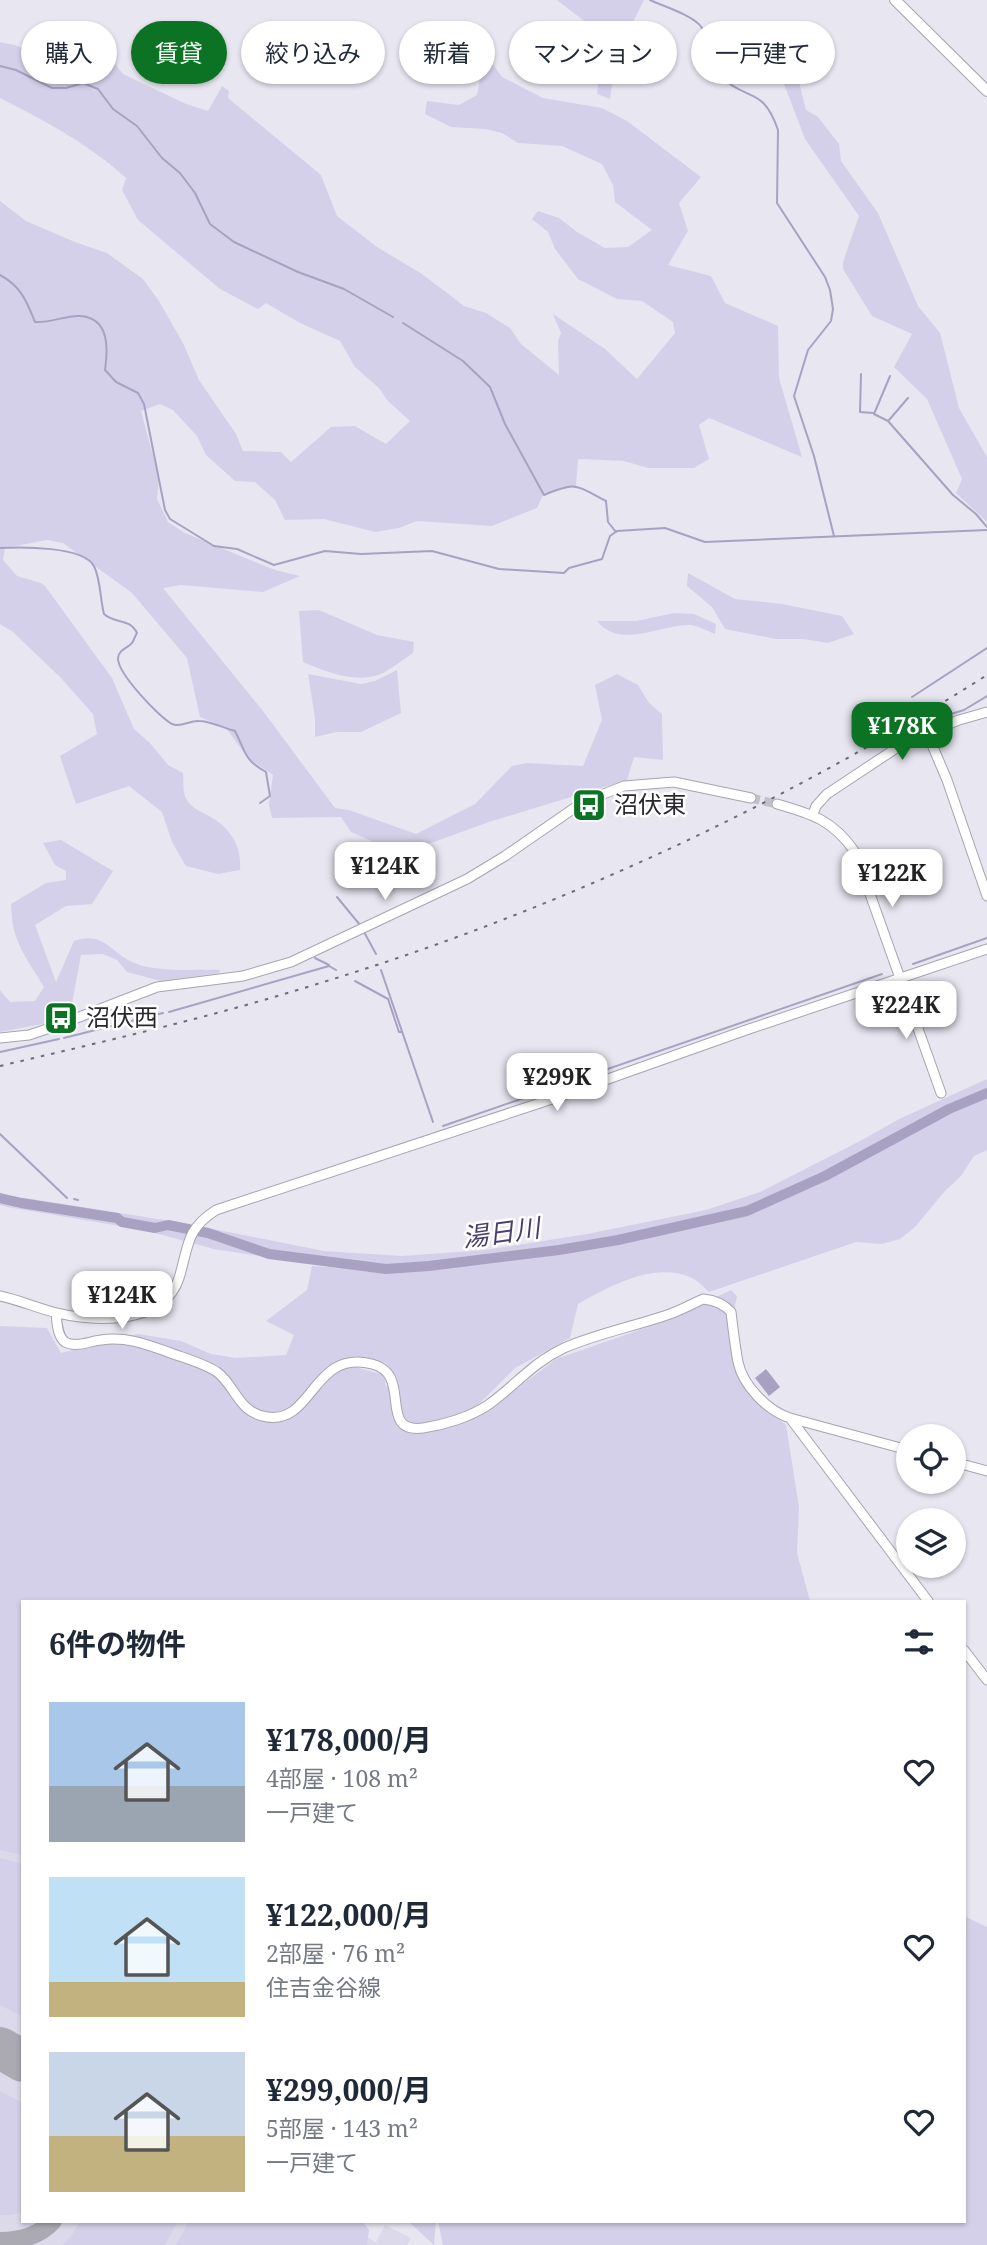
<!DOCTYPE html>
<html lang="ja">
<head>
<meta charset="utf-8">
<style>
  body { margin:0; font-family:"Noto Serif","Noto Sans JP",serif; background:#f2f2f3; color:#1f2937; height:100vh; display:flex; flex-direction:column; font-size:26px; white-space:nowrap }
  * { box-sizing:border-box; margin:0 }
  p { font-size:23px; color:#747a83 }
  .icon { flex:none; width:38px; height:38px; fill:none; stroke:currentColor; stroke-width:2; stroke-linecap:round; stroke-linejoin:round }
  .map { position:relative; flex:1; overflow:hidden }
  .details { position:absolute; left:21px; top:1600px; width:945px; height:623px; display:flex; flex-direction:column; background:#fff; border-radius:0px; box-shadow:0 2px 5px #0004 }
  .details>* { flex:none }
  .hud { position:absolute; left:21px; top:21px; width:945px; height:63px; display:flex; gap:14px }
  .fabs { position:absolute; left:896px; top:1424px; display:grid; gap:14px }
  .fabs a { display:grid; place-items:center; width:70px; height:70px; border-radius:50%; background:#fff; box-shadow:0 2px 5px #0004; font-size:35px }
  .price { position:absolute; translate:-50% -60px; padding:0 16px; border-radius:14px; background:#fff; color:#222; font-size:23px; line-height:46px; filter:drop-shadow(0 2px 4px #0008) }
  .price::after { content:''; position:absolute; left:50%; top:42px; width:21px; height:16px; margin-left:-10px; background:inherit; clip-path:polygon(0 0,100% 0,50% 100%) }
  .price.active { background:#0c7324; color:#fff }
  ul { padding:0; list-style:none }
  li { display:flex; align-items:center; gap:21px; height:175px; padding:0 28px }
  li span { display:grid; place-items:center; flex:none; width:196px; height:140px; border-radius:0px; color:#555 }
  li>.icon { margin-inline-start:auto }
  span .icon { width:84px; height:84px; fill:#fffc; stroke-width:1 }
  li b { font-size:30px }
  h2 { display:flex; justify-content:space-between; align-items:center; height:84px; padding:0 28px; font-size:30px }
  .tag { padding:0 24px; border-radius:32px; background:#fff; box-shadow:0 2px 5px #0004; font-size:24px; line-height:63px }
  .tag.active { background:#0c7324; color:#fff }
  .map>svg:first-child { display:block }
  .built { fill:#dcd9eb }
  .green { fill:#d5d0e9; fill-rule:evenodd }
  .water { fill:#a9a1c1 }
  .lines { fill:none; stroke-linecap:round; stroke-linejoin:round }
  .stream { stroke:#a9a1c1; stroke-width:2 }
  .river { stroke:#a9a1c1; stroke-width:10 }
  .taxiway { stroke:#aba9b2; stroke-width:18 }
  .runway { stroke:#aba9b2; stroke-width:42 }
  .secondary-tunnel { stroke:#c2c0ca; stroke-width:9; stroke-dasharray:9 4.5; stroke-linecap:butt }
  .secondary-casing { stroke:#a6a4ae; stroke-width:11 }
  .primary-casing { stroke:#a6a4ae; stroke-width:12 }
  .secondary { stroke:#fff; stroke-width:9 }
  .primary { stroke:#fff; stroke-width:10 }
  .rail { stroke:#6e6c73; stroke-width:2; stroke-dasharray:3.5 7; stroke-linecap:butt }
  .labels { text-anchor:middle; stroke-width:5; stroke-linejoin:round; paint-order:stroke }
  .poi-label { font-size:24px; fill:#2a292d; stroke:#fff; text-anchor:start }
  .water-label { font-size:26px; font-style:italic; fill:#4b3e6c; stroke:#fff }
</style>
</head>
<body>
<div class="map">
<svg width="987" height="2245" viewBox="0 0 987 2245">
  <rect width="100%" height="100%" fill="#e8e6f1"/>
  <path class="built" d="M0 1847 23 1852V2221H314L302 2245H0Z
    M336 2221 376 2242 385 2225 411 2238 407 2245H361Z"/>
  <path class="green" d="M557 0H644L616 56 610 99 597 94 602 50 582 47 592 27Z
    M63 34 100 45 123 74 186 104 208 111 222 86 229 91 228 98 321 175 337 216 377 247 422 274 464 306 486 313 510 328 521 344 559 375 558 341 561 333 553 314 605 349 637 379 675 333 673 322 642 301 617 299 578 279 555 249 548 232 532 219 538 211 559 218 577 232 605 248 628 247 652 230 615 202 613 185 602 164 562 146 518 143 502 133 485 129 451 127 425 114 427 101 459 105 477 95 480 78 477 62 487 56 502 77 543 98 602 108 627 121 701 177 679 203 688 231 668 265 711 276 725 303 778 326 779 378 802 457 709 418 699 425 709 459 694 468H648L624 461 578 459 576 486 543 495 537 508 492 526 417 521 399 528 375 532 324 519 285 520 275 500 255 482 235 481 206 455 197 436 173 410 160 404 141 411 159 478 157 499 168 522 185 533 243 557 275 570 300 576 263 592 181 585 163 588 263 711 335 808 349 810 416 834 475 804 512 766 527 763 583 766 602 720 595 685 617 674 638 685 649 703 662 714 663 760 634 757 627 780 489 822 409 851 383 846 351 832 341 817 272 818 269 805 273 775 247 757 226 728 200 717 187 658 132 593 63 543 47 540 5 548 3 560 17 576 41 583 45 586 112 678 134 729 150 743 168 765 183 773C184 781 182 794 187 800 191 808 202 812 209 816 230 827 242 846 240 870L218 874 186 866 172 842 162 812 129 786 76 804 60 756 97 734 93 714 60 677 13 632 0 624V201L26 221 75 242 107 253 143 279 159 301 183 343 199 380 236 434 243 451 281 452 291 462 331 427 355 426 386 444 410 421 387 400 379 388 355 367 340 341 300 323 266 303 258 309 220 289 138 220 122 190 126 178C90 145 44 120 0 98V42L18 46 41 57Z
    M779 53 799 82 806 110 818 117 839 144 841 161 878 213 918 306 940 333 959 408 987 457V522L956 493 962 479 927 399 894 367 912 334 872 316 843 269V262L859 216 805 139 775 60Z
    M688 573 735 599 782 604 842 616 854 634 828 643 803 639H776L725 629 712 607 687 586Z
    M319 610 377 635 414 642 413 653C402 660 387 673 375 676 352 682 324 671 303 662L299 611Z
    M674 613 694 614 716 624 715 634C707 631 697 625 689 625 658 625 621 650 597 621H636Z
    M397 670 401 713 361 732H337L315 737V718L308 674 361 684 375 681Z
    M61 840 113 871 92 904 66 906 35 925 56 982 74 941C104 931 109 951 132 962 154 973 196 969 220 970L219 973 161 981 127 972 117 960 103 954 81 955 71 1009 47 1023 0 1032V990L10 1002 35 1001 44 987C25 955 12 943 11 904L46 883 66 880V871L55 865 43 843Z
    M987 1079V1150L974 1156 961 1176 944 1192 915 1227 900 1239 882 1244 856 1242 709 1292C704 1287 698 1281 692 1278 654 1261 611 1286 578 1304L570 1338 515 1368 481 1402 457 1421 484 1413 556 1359 665 1321 731 1290 737 1296 735 1305 739 1364 746 1389 786 1425 799 1507 797 1553 810 1601H23V1855L0 1850V1326L47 1328 61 1353 138 1334 181 1341 211 1354 236 1358 286 1355 294 1335 266 1321 307 1290 312 1266 366 1269 298 1262 214 1249 144 1230 7 1207 0 1205V1194L183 1223 324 1251 402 1256 485 1250 587 1234 706 1210 760 1192 862 1140 899 1119ZM354 1356 386 1363 397 1378 386 1387 384 1375 355 1367 351 1368Z
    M0 1858 23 1864V2017L0 2005Z
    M964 1916 987 1927V2245H443L438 2221H964Z
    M0 2091 23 2103V2212L10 2215H0Z
    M80 2221H178L165 2245H62L72 2235Z
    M189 2221H362L369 2230 367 2245H176Z
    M408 2221H436L434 2245Z"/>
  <path class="water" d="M766 1369 780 1387 769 1396 755 1378Z"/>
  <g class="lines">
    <path class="stream" d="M650 0C663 6 695 16 702 28 711 43 708 65 721 77 748 102 763 86 778 130L777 203 825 277 830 290 833 309 831 321 808 350 794 396 814 456 834 536
      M0 66 16 70 52 88H66L83 83 98 89 113 109 137 126 162 158 180 173 195 193 210 224 234 242 298 272 344 289 393 317
      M0 275C21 286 27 302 35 322 51 323 66 315 80 316 110 318 108 349 105 370L116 382 138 393 144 404 165 510 170 519 214 546 237 549 274 565 325 551 361 554 432 551 499 569 564 573 569 568 602 559 610 536 617 531 665 528 705 542 987 530
      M403 323 463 361 490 387 505 424 544 495C577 481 575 485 606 501L608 522 616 532
      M861 374 860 412 873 413
      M890 376 874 414 888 421 953 495 976 514 987 527
      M889 420 908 398
      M0 548C21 547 83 546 94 566 101 581 100 599 104 614 115 624 130 618 137 633 136 634 133 642 132 643 128 648 119 649 118 658 117 673 160 718 172 724 181 728 190 720 199 721 211 721 223 728 235 731 246 752 243 759 266 772L270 796 260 803
      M912 697 987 648
      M925 722 964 710 987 696
      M337 897 360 925
      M363 930 376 954
      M315 958 329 965
      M913 964 987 938
      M381 970 433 1122
      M355 981 388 999 399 1032H402
      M169 1012 329 966 336 970
      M64 1038 163 1013
      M0 1052 59 1039
      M443 1126 882 974
      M0 1134 67 1198
      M74 1199 78 1200"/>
    <path class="river" d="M0 1198 21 1203 117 1218 122 1222 155 1228 168 1225 208 1233 269 1254 386 1269 429 1266 559 1250 618 1240 747 1211 825 1176 949 1109 987 1093"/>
    <path class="taxiway" d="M0 2241C20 2241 39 2236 53 2221"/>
    <path class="runway" d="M0 2048 23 2061"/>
    <path class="secondary-tunnel" d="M751 798 777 804"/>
    <g class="secondary-casing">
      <path id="secondary" d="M927 733 947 780 987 896
        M777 804C812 814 833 820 855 852L941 1093
        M813 814 816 806 827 794 907 741 959 720 987 712
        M0 1038 29 1035 56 1026 157 987 243 976 291 962 467 879 505 856 583 802 624 786 674 782 751 798
        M0 1296C19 1300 37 1308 57 1313 96 1322 164 1325 179 1278 189 1246 185 1230 216 1210L546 1101 749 1029 987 949
        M56 1313C57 1322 57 1336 65 1342 76 1348 90 1341 101 1340 125 1336 146 1344 168 1352 184 1358 203 1363 217 1372 236 1386 238 1413 267 1417 314 1424 312 1349 372 1364 414 1374 376 1434 423 1428 444 1425 470 1417 488 1405 515 1386 532 1363 564 1348 596 1334 631 1327 664 1316 678 1312 690 1305 703 1299 714 1300 724 1304 731 1312 733 1329 735 1346 738 1362 743 1386 768 1411 790 1418L908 1450
        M790 1418 928 1601
        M954 1462 987 1471
        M964 1650 987 1680"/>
    </g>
    <g class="primary-casing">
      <path id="primary" d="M895 0 987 91"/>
    </g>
    <use href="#secondary" class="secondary"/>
    <use href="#primary" class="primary"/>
    <path class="rail" d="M0 1066C106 1041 212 1017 317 984 553 912 779 807 987 675"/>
  </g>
  <defs>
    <g id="bus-square" transform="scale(1.75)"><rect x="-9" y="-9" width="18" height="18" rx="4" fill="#0c7324" stroke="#fff"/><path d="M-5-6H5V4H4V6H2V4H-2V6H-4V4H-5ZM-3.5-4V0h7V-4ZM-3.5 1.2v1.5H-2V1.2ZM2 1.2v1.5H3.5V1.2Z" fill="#fff"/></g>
  </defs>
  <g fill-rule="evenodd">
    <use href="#bus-square" x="589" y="805"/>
    <use href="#bus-square" x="61" y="1018"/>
  </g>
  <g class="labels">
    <g class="poi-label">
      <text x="614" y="813">沼伏東</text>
      <text x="86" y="1026">沼伏西</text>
    </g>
    <g class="water-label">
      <text transform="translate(501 1233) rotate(-8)" y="9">湯日川</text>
    </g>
  </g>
</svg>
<div class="fabs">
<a><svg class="icon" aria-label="locate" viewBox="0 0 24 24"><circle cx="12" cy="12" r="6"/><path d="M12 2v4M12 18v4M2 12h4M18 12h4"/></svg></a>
<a><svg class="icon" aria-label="layers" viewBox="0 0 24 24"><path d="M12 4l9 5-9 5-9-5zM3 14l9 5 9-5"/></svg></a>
</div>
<b class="price active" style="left:902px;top:762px">¥178K</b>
<b class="price" style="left:385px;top:902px">¥124K</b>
<b class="price" style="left:892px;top:909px">¥122K</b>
<b class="price" style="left:906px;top:1041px">¥224K</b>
<b class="price" style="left:557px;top:1113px">¥299K</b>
<b class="price" style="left:122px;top:1331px">¥124K</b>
<div class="hud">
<a class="tag">購入</a>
<a class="tag active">賃貸</a>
<a class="tag">絞り込み</a>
<a class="tag">新着</a>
<a class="tag">マンション</a>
<a class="tag">一戸建て</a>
</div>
<section class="details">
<h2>6件の物件<svg class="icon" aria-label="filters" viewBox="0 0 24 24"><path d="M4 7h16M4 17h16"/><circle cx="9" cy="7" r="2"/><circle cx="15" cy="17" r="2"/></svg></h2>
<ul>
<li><span style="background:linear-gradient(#a9c7e8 60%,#9aa5b1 0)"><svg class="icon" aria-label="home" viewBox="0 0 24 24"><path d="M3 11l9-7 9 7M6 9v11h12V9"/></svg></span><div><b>¥178,000/月</b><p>4部屋 · 108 m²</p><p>一戸建て</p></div><svg class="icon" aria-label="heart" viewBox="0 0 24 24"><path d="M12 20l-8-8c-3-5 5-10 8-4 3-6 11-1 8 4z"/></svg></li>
<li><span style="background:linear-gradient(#bfe0f5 75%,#c2b280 0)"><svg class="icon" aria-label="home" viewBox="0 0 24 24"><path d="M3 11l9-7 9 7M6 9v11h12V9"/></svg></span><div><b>¥122,000/月</b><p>2部屋 · 76 m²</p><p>住吉金谷線</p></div><svg class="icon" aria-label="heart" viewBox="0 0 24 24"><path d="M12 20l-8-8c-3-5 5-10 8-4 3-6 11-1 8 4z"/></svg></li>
<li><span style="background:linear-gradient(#c9d6e8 60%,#c2b280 0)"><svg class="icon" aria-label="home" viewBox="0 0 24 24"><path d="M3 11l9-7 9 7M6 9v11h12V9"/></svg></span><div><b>¥299,000/月</b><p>5部屋 · 143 m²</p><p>一戸建て</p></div><svg class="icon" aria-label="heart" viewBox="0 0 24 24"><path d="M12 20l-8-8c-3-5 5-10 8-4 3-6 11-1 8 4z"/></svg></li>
</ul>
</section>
</div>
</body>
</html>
